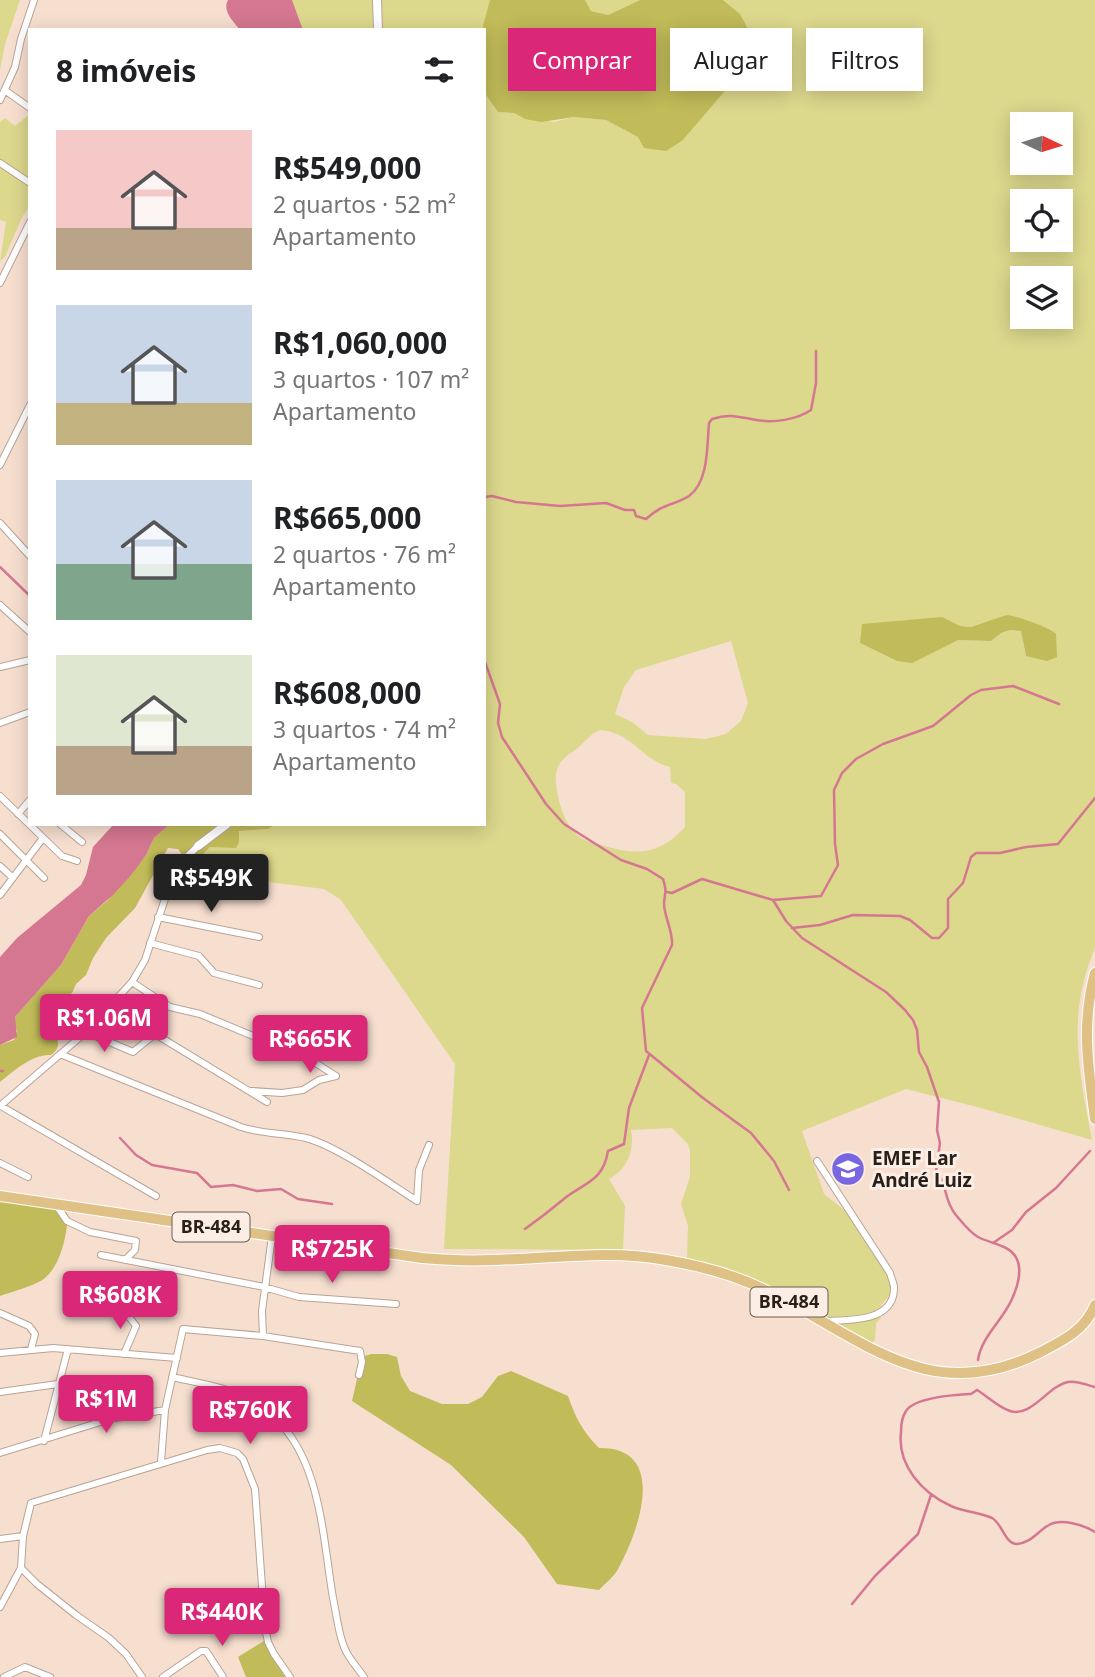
<!DOCTYPE html>
<html lang="pt">
<head>
<meta charset="utf-8">
<style>
  body { margin:0; font-family:"Noto Sans",sans-serif; background:#f6f6f6; color:#202124; height:100vh; display:flex; flex-direction:column; font-size:26px; white-space:nowrap }
  * { box-sizing:border-box; margin:0 }
  p { font-size:23px; color:#757577 }
  .icon { flex:none; width:38px; height:38px; fill:none; stroke:currentColor; stroke-width:2; stroke-linecap:round; stroke-linejoin:round }
  .map { position:relative; flex:1; overflow:hidden }
  .details { position:absolute; left:28px; top:28px; width:458px; height:798px; display:flex; flex-direction:column; background:#fff; border-radius:0px; box-shadow:0 4px 18px #0003 }
  .details>* { flex:none }
  .top-card { position:absolute; left:508px; top:28px; width:481px; height:63px; display:flex; gap:14px }
  .needle { width:46px; rotate:94deg }
  .tools { position:absolute; left:1010px; top:112px; display:grid; gap:14px }
  .tools a { display:grid; place-items:center; width:63px; height:63px; border-radius:0px; background:#fff; box-shadow:0 4px 18px #0003; font-size:35px }
  .price { position:absolute; translate:-50% -60px; padding:0 16px; border-radius:7px; background:#db2777; color:#fff; font-size:23px; line-height:46px; filter:drop-shadow(0 2px 4px #0008) }
  .price::after { content:''; position:absolute; left:50%; top:42px; width:21px; height:16px; margin-left:-10px; background:inherit; clip-path:polygon(0 0,100% 0,50% 100%) }
  .price.current { background:#222; color:#fff }
  ul { padding:0; list-style:none }
  li { display:flex; align-items:center; gap:21px; height:175px; padding:0 28px }
  li span { display:grid; place-items:center; flex:none; width:196px; height:140px; border-radius:0px; color:#555 }
  li>.icon { margin-inline-start:auto }
  span .icon { width:84px; height:84px; fill:#fffc; stroke-width:1 }
  li b { font-size:30px }
  h2 { display:flex; justify-content:space-between; align-items:center; height:84px; padding:0 28px; font-size:30px }
  .tag { padding:0 24px; border-radius:0px; background:#fff; box-shadow:0 4px 18px #0003; font-size:24px; line-height:63px }
  .tag.current { background:#db2777; color:#fff }
  .map>svg:first-child { display:block }
  .green { fill:#dcd88c; fill-rule:evenodd }
  .forest { fill:#c1bb59 }
  .water { fill:#d57791 }
  .lines { fill:none; stroke-linecap:round; stroke-linejoin:round }
  .stream { stroke:#d57791; stroke-width:2.5 }
  .minor-casing { stroke:#b9a395; stroke-width:8 }
  .tertiary-casing { stroke:#b9a395; stroke-width:10 }
  .primary-casing { stroke:#fff; stroke-width:12 }
  .minor { stroke:#fff; stroke-width:6 }
  .tertiary { stroke:#fff; stroke-width:8 }
  .primary { stroke:#dfc186; stroke-width:10 }
  .labels { text-anchor:middle; stroke-width:6; stroke-linejoin:round; paint-order:stroke }
  .shield { fill:#fdeee5; stroke:#685e58; stroke-width:2 }
  .shield-label { font-size:18px; font-weight:bold; fill:#28201b }
  .poi-label { font-size:19px; font-weight:bold; fill:#28201b; stroke:#fdeee5; text-anchor:start }
</style>
</head>
<body>
<div class="map">
<svg width="1095" height="1677" viewBox="0 0 1095 1677">
  <rect width="100%" height="100%" fill="#f7dfd0"/>
  <path class="green" d="M0 0H20L5 44 0 69Z
    M292 0H490L483 30H303Z
    M585 0H640L608 15 591 11Z
    M723 0H1095V948C1066 1017 1079 1069 1092 1140L981 1108 906 1089 802 1131 824 1194 848 1213 890 1276 892 1292 879 1308 881 1318 876 1323 875 1339 873 1343 749 1276 687 1258 688 1226 681 1204 690 1177V1151L688 1144 672 1128 631 1130C635 1150 627 1170 609 1179L625 1206 623 1250 444 1249 455 1064 341 900 324 889 205 874 200 870 204 853 210 846H217L237 835 238 831 268 829 276 824H485V82L486 95 498 112 514 113 521 117 554 122 574 117 606 120 638 137 683 140 736 78 740 14ZM1022 124H1060V163H1022ZM1022 201H1060V240H1022ZM1022 278H1060V317H1022ZM1006 615 1036 626 1026 656 1021 631 1010 630 1001 633 991 641 958 640 897 661 860 643 891 622 905 620 952 623 960 626 971 627ZM731 641 748 703 741 721 726 734 706 739 648 735 632 722 615 714 624 687 636 670ZM600 730C634 733 641 760 670 767L671 783 676 784 685 792V827C660 855 636 856 602 845 593 843 584 841 577 835 566 825 559 805 557 791 556 782 554 773 559 765 564 756 572 753 579 747 586 740 591 734 600 730Z
    M30 114V206L22 217 5 257 0 261 6 222 0 220V122L5 118 15 126Z"/>
  <path class="forest" d="M490 0H585L591 11 608 15 640 0H723L740 14 749 31 747 56 736 78 683 140 666 151 644 148 638 137 606 120 574 117 541 122 525 119 514 113 498 112 486 95 485 82 483 26Z
    M1006 615C1017 616 1049 627 1056 634L1057 657 1047 661 1026 656 1021 631 1010 630 1001 633 991 641 958 640 912 663 897 661 860 643 862 624 942 617 960 626 971 627Z
    M170 824H276L268 829 239 831V842L236 848 210 847 204 853 200 870 210 874 205 891C192 901 180 896 167 888L184 865 185 859 178 849 168 848 135 908 106 938 93 958 86 975 76 984 72 993 57 1001 56 1005 62 1013 53 1029C58 1041 62 1047 51 1055 32 1054 14 1071 0 1082V1045L14 1040 17 1031 14 1024 15 1017 61 965 89 916 107 901 146 855 154 838Z
    M0 1198 64 1210 68 1215C67 1234 61 1264 46 1277 38 1285 11 1292 0 1296Z
    M371 1354H387L397 1357 401 1376 410 1391 442 1404H468L482 1397 498 1376 511 1371 568 1396C575 1417 583 1432 599 1448 669 1447 639 1531 618 1569 614 1577 605 1583 599 1590L557 1584 524 1537 451 1465 352 1401 362 1357Z
    M267 1639 290 1677H246L238 1657Z"/>
  <path class="water" d="M228 0H292L303 30H240C233 21 222 11 228 0Z
    M114 824H170L154 838 146 855 132 874 113 895 89 916 61 965 15 1017 17 1037 0 1045V957L17 938 81 885 86 875 93 847Z"/>
  <g class="lines">
    <path class="stream" d="M485 497 492 496 516 502 560 506 606 503 625 510H634L636 516 646 519C663 503 673 506 689 496 709 482 707 444 709 423L712 419C730 413 739 417 756 420 774 423 796 420 811 410L816 383V351
      M0 567 30 596
      M485 662 500 704 498 723 502 737 546 804 564 824 621 860 647 869 663 879C667 891 665 892 664 903 664 917 673 930 672 945L642 1008 646 1051 703 1098 751 1133 774 1161 789 1190
      M667 892 672 893 702 879 773 900 821 896 838 865 835 844 834 790 842 773 856 759 883 744 933 726 971 695 981 690 1013 686 1059 704
      M773 900 786 921 802 938 886 992 905 1010 913 1020 917 1030 919 1052 927 1067 939 1102 937 1130 940 1143 936 1171C948 1185 943 1198 955 1214 962 1222 969 1232 978 1237 986 1241 995 1243 1004 1247 1026 1257 1020 1281 1012 1299 1003 1320 981 1337 978 1360
      M792 928 820 925 853 915 900 916 910 920 932 938H939L948 928V899L963 883 971 857 976 853H1000L1026 847 1058 844 1095 798
      M0 1071H3
      M120 1138 136 1155 152 1165 197 1173 211 1187 233 1185 257 1191 281 1189 298 1199 332 1204
      M525 1229C539 1219 552 1209 565 1198 586 1182 603 1181 608 1151L624 1144 629 1108 649 1055
      M993 1243 1012 1230 1026 1212 1056 1188 1090 1151
      M977 1390 971 1394C955 1395 915 1397 906 1411 902 1417 901 1425 901 1432 897 1465 922 1493 951 1506 964 1512 979 1512 992 1518 1002 1523 1005 1544 1017 1544 1031 1543 1038 1531 1049 1525 1061 1518 1084 1525 1095 1532
      M977 1390C987 1396 998 1407 1010 1411 1031 1418 1048 1386 1068 1382 1077 1380 1086 1385 1095 1387
      M852 1604 875 1576 918 1534 931 1495"/>
    <g class="minor-casing">
      <path id="minor" d="M6 91 30 108
        M0 100 15 67 21 39 34 0
        M0 163 30 183
        M0 283 30 222
        M0 465 30 405
        M0 523 30 556
        M0 605 30 632
        M0 667 30 660
        M0 723 30 712
        M0 796 62 856 77 861
        M18 814 30 800
        M60 824 82 842
        M0 834 44 878
        M0 866 13 878
        M0 895 43 838
        M158 917 259 937
        M150 943 199 956 214 973 259 985
        M132 982 170 1007 200 1014 311 1060 336 1076
        M86 1032 133 1052 155 1034 267 1102
        M60 1054 241 1127C262 1134 285 1133 306 1138 337 1146 389 1183 417 1201L419 1170 429 1145
        M252 1091 282 1093 303 1090 319 1080 336 1076
        M0 1106 86 1032 132 982 145 960 175 868 198 846
        M1 1106 156 1196
        M817 1161 890 1273C891 1278 895 1285 894 1290 892 1323 847 1320 823 1321
        M0 1163 28 1177
        M56 1205 67 1221 90 1232 136 1241 135 1250 125 1260
        M101 1255 264 1287 299 1297 396 1304
        M109 1310 126 1313 136 1326 124 1354
        M0 1313 29 1326 35 1334 31 1349
        M263 1336 262 1311 272 1236
        M0 1353 53 1348 177 1358
        M172 1377C198 1383 226 1387 249 1399 321 1437 321 1528 333 1598 337 1616 339 1640 348 1655 353 1663 359 1670 364 1677
        M0 1392 58 1384
        M44 1441 68 1349
        M0 1453 110 1419 165 1410
        M161 1462 165 1410 183 1329 263 1336 360 1351 362 1362 359 1375
        M0 1539 23 1536
        M21 1568 37 1584 76 1615 109 1638 126 1654 142 1677
        M0 1607 21 1568 23 1536 31 1503 207 1450 220 1448 237 1453 243 1459 255 1489 265 1628 268 1642 274 1654 290 1677
        M4 1677 25 1667 50 1677
        M163 1677 201 1651H206L223 1677"/>
    </g>
    <g class="tertiary-casing">
      <path id="tertiary" d="M377 0 378 30
        M198 846 227 824"/>
    </g>
    <g class="primary-casing">
      <path id="primary" d="M1095 973C1081 1024 1088 1067 1095 1119
        M0 1196 422 1258C445 1260 468 1261 491 1260 550 1259 608 1249 666 1260 701 1266 736 1275 767 1291 863 1338 929 1409 1041 1352 1064 1340 1085 1330 1095 1305"/>
    </g>
    <use href="#minor" class="minor"/>
    <use href="#tertiary" class="tertiary"/>
    <use href="#primary" class="primary"/>
  </g>
  <defs>
    <g id="school-disc" transform="scale(1.75)"><circle r="9.5" fill="#7967e2" stroke="#fdeee5"/><path d="M0-5L7-2L0 1L-7-2ZM-4 1L0 2.5L4 1V4Q0 6-4 4Z" fill="#fff"/></g>
  </defs>
  <g fill-rule="evenodd">
    <use href="#school-disc" x="848" y="1169"/>
  </g>
  <g class="labels">
    <g class="shield">
      <rect x="172.5" y="1212.5" width="77" height="29" rx="5"/>
      <rect x="750.5" y="1287.5" width="77" height="29" rx="5"/>
    </g>
    <g class="shield-label">
      <text x="211" y="1233">BR-484</text>
      <text x="789" y="1308">BR-484</text>
    </g>
    <g class="poi-label">
      <text x="872" y="1165">EMEF Lar<tspan x="872" dy="22">André Luiz</tspan></text>
    </g>
  </g>
</svg>
<div class="tools">
<a><svg class="needle" viewBox="-14 -14 28 28"><path d="M0-13l5 13h-10z" fill="#e53935"/><path d="M0 13l5-13h-10z" fill="#757577"/></svg></a>
<a><svg class="icon" aria-label="locate" viewBox="0 0 24 24"><circle cx="12" cy="12" r="6"/><path d="M12 2v4M12 18v4M2 12h4M18 12h4"/></svg></a>
<a><svg class="icon" aria-label="layers" viewBox="0 0 24 24"><path d="M12 4l9 5-9 5-9-5zM3 14l9 5 9-5"/></svg></a>
</div>
<b class="price current" style="left:211px;top:914px">R$549K</b>
<b class="price" style="left:104px;top:1054px">R$1.06M</b>
<b class="price" style="left:310px;top:1075px">R$665K</b>
<b class="price" style="left:332px;top:1285px">R$725K</b>
<b class="price" style="left:120px;top:1331px">R$608K</b>
<b class="price" style="left:106px;top:1435px">R$1M</b>
<b class="price" style="left:250px;top:1446px">R$760K</b>
<b class="price" style="left:222px;top:1648px">R$440K</b>
<div class="top-card">
<a class="tag current">Comprar</a>
<a class="tag">Alugar</a>
<a class="tag">Filtros</a>
</div>
<section class="details">
<h2>8 imóveis<svg class="icon" aria-label="filters" viewBox="0 0 24 24"><path d="M4 7h16M4 17h16"/><circle cx="9" cy="7" r="2"/><circle cx="15" cy="17" r="2"/></svg></h2>
<ul>
<li><span style="background:linear-gradient(#f6c9c9 70%,#b9a48a 0)"><svg class="icon" aria-label="home" viewBox="0 0 24 24"><path d="M3 11l9-7 9 7M6 9v11h12V9"/></svg></span><div><b>R$549,000</b><p>2 quartos · 52 m²</p><p>Apartamento</p></div></li>
<li><span style="background:linear-gradient(#c9d6e8 70%,#c2b280 0)"><svg class="icon" aria-label="home" viewBox="0 0 24 24"><path d="M3 11l9-7 9 7M6 9v11h12V9"/></svg></span><div><b>R$1,060,000</b><p>3 quartos · 107 m²</p><p>Apartamento</p></div></li>
<li><span style="background:linear-gradient(#c9d6e8 60%,#7fa58c 0)"><svg class="icon" aria-label="home" viewBox="0 0 24 24"><path d="M3 11l9-7 9 7M6 9v11h12V9"/></svg></span><div><b>R$665,000</b><p>2 quartos · 76 m²</p><p>Apartamento</p></div></li>
<li><span style="background:linear-gradient(#dfe7d0 65%,#b9a48a 0)"><svg class="icon" aria-label="home" viewBox="0 0 24 24"><path d="M3 11l9-7 9 7M6 9v11h12V9"/></svg></span><div><b>R$608,000</b><p>3 quartos · 74 m²</p><p>Apartamento</p></div></li>
</ul>
</section>
</div>
</body>
</html>
